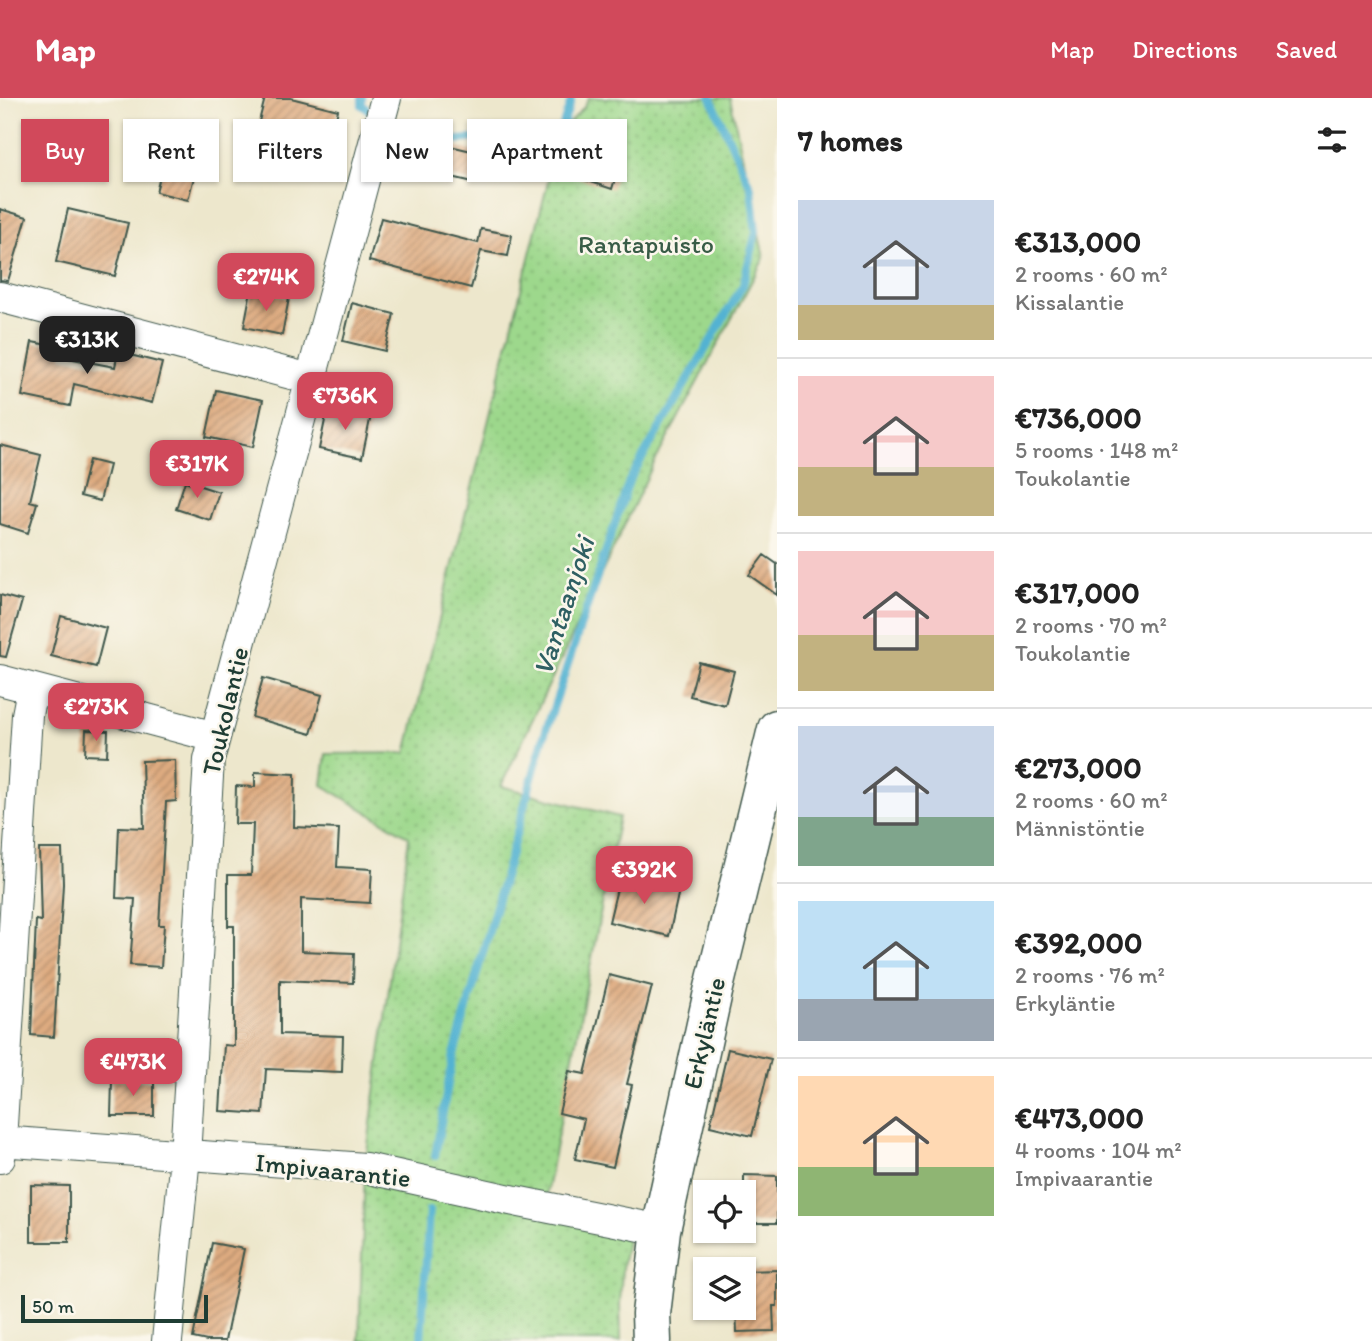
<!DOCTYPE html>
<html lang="en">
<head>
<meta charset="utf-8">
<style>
  body { margin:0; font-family:Itim,sans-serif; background:#f6f6f6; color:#222; height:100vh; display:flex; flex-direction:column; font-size:26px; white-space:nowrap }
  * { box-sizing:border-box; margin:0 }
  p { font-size:23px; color:#767676 }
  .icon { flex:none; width:38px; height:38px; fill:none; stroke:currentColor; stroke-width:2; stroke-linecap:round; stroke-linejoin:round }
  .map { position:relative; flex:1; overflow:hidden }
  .details { display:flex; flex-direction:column; background:#fff; width:595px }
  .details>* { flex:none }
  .banner { position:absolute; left:21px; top:21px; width:651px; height:63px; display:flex; gap:14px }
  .controls { position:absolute; left:693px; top:1082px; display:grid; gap:14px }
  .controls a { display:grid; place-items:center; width:63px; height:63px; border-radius:0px; background:#fff; box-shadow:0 2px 5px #0004; font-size:35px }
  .scale { position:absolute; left:21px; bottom:18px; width:187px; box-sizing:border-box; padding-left:7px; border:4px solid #1f3d34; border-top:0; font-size:19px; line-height:24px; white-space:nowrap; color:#1f3d34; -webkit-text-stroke:5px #fbf7ec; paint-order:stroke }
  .price { position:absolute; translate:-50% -60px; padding:0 16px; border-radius:14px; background:#d1495b; color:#fff; font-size:23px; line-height:46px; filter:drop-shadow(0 2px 4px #0008) }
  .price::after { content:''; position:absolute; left:50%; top:42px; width:21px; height:16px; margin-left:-10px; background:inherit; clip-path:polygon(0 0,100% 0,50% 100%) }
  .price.on { background:#222; color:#fff }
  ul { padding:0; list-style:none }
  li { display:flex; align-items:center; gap:21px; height:175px; padding:0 21px }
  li+li { border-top:2px solid #e0e0e0 }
  li span { display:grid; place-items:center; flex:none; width:196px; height:140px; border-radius:0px; color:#555 }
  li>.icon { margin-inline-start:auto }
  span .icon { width:84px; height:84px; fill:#fffc; stroke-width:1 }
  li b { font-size:30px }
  h2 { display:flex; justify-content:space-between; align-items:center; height:84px; padding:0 21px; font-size:30px }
  .tag { padding:0 24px; border-radius:0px; background:#fff; box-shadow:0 2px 5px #0004; font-size:24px; line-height:63px }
  .tag.on { background:#d1495b; color:#fff }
  header { display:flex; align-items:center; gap:42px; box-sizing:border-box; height:98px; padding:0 35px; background:#d1495b; color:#fff }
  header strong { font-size:33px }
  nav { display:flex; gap:38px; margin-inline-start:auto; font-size:24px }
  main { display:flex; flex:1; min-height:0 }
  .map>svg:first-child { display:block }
  .park { fill:url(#park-dots); stroke:#5e8a60; stroke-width:2 }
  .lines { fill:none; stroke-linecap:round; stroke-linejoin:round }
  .stream { stroke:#53b2d2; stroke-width:8 }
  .building { fill:url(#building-hatch) }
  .street-casing { stroke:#3e564b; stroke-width:32 }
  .secondary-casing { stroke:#3e564b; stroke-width:41 }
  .street { stroke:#fff; stroke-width:30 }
  .secondary { stroke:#fff; stroke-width:38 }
  .labels { text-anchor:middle; stroke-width:5; stroke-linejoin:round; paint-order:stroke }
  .park-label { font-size:26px; fill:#385c46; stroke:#fbf7ec }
  .street-label { font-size:26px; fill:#1f3d34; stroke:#fbf7ec }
  .water-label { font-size:28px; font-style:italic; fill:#2f6063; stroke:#fbf7ec }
</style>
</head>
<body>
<header>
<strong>Map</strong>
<nav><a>Map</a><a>Directions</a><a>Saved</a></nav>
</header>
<main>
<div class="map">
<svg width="777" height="1243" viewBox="0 0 777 1243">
  <defs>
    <pattern id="park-dots" width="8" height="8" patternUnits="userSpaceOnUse" patternTransform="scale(1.75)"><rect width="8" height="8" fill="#9dd88c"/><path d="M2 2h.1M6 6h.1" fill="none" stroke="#87ba79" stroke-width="1.8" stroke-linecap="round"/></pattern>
    <pattern id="building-hatch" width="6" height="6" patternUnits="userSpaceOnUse" patternTransform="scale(1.75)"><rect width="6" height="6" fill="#deab80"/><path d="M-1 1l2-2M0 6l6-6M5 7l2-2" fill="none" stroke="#b38c6a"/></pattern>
  </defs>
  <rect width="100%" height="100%" fill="#fbf7ec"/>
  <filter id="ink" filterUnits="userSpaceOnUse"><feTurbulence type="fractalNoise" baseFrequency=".0143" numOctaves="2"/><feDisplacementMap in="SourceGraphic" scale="14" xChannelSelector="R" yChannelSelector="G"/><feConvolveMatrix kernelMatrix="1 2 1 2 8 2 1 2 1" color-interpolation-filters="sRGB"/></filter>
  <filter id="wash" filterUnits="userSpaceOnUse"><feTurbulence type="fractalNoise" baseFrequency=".00686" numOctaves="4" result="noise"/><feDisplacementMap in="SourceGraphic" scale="28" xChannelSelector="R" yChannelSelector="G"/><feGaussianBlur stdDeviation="1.57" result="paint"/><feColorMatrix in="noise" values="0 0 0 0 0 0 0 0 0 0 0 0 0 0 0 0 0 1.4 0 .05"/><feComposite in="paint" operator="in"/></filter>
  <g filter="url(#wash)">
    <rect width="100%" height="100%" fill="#ede7cc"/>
    <path class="park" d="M589 0H730L764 160 652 369 501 688 619 719 544 1108 630 1126 622 1170 620 1207 621 1243H359L365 1070 409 739 322 687 326 656 406 655 560 35 584 9Z"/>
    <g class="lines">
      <path class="stream" d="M362 0V7L370 13
        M391 29 412 45 560 35 571 3
        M435 1058 452 964 544 638 629 383 743 187 756 134 751 90 711 0
        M421 1243 429 1113"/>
    </g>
    <g id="blocks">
      <path class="building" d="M265 0H291L338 12 326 61 254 43Z
        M446 47 480 55 473 84 439 76Z
        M588 54 620 64 612 91 579 80Z
        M166 56 198 64 188 102 156 94Z
        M0 111 27 119 8 183 0 182Z
        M68 111 128 125 115 178 56 164Z
        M381 120 478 145 481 131 512 137 508 158 481 153 471 190 369 163Z
        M251 192 289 200 282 237 244 229Z
        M352 205 394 216 385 253 343 243Z
        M32 244 64 250 62 259 115 269 118 254 162 265 152 305 74 286 70 308 22 298Z
        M216 292 263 302 253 349 206 339Z
        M328 308 371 317 362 360 319 351Z
        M0 347 41 357 30 403 37 405 28 435 0 426Z
        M89 362 109 367 100 403 80 398Z
        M185 383 219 394 210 422 176 411Z
        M764 457 777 466V497L749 477Z
        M0 497 22 503 6 559 0 558Z
        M61 518 106 530 96 569 51 558Z
        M699 564 734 573 725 607 690 598Z
        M263 580 322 597 311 636 252 619Z
        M86 632 108 633 107 658 85 657Z
        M175 662 176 703 166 704 159 827H164L161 869 130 867 135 801 116 800 119 729 144 730 142 663Z
        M255 674 295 676 294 729 339 731 337 769 372 771 370 805 301 801V853L354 855 353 885 280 882V936L343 938 342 974 266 971 263 1016 220 1013 224 947 234 948V828H228V777H251L253 726H235L236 688 255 689Z
        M39 751H62L63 786 54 939 31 937 36 822 41 823Z
        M620 778 679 792 669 838 609 824Z
        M609 877 652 888 627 986 632 987 613 1069 575 1061 584 1021 559 1015 569 973 585 976Z
        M728 951 771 961 752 1038 710 1028Z
        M112 982 154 983V1018H111Z
        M744 1077 777 1078V1125H744Z
        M31 1087 69 1088V1144H31Z
        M212 1145 244 1151 225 1243H207L193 1240Z
        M777 1172V1208H773L774 1233 737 1234 736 1209H744V1173Z"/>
    </g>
  </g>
  <g filter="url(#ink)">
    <use href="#blocks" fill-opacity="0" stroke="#3e564b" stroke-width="2"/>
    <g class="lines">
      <g class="street-casing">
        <path id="street" d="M0 199 310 281
          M0 582 215 639
          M0 1043 365 1070 520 1104 661 1132
          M0 1060 27 617 32 591
          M167 1243 185 1058 209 662 386 0"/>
      </g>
      <g class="secondary-casing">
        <path id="secondary" d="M652 1243 651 1216 661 1132 713 894 777 631"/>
      </g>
      <use href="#street" class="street"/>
      <use href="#secondary" class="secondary"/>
    </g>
  </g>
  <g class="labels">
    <g class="park-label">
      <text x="646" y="155">Rantapuisto</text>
    </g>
    <g class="street-label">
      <text transform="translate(225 613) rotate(-77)" y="9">Toukolantie</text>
      <text transform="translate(704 935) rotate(-77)" y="9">Erkyläntie</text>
      <text transform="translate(333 1072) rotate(6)" y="9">Impivaarantie</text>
    </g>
    <g class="water-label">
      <text transform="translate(563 508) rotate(-72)" y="10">Vantaanjoki</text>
    </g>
  </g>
</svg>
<div class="controls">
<a><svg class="icon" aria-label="locate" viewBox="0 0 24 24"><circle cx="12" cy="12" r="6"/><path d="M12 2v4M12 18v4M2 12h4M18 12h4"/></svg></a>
<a><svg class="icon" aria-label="layers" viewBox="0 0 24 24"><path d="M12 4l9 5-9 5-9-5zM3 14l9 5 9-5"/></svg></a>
</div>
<div class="scale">50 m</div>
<b class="price" style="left:266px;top:215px">€274K</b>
<b class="price on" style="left:87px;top:278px">€313K</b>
<b class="price" style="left:345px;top:334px">€736K</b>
<b class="price" style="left:197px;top:402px">€317K</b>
<b class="price" style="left:96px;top:645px">€273K</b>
<b class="price" style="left:644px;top:808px">€392K</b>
<b class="price" style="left:133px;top:1000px">€473K</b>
<div class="banner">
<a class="tag on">Buy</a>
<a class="tag">Rent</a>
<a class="tag">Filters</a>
<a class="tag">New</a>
<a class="tag">Apartment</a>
</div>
</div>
<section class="details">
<h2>7 homes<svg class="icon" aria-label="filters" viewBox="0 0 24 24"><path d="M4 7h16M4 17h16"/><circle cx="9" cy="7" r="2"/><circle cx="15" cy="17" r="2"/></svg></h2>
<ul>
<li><span style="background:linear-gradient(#c9d6e8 75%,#c2b280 0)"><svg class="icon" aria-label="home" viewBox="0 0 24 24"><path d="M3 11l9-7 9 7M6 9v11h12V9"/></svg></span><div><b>€313,000</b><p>2 rooms · 60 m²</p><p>Kissalantie</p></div></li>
<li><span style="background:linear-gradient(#f6c9c9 65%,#c2b280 0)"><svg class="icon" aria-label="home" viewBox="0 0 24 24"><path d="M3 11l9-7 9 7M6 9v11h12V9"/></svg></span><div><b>€736,000</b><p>5 rooms · 148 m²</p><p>Toukolantie</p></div></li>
<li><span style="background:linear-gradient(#f6c9c9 60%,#c2b280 0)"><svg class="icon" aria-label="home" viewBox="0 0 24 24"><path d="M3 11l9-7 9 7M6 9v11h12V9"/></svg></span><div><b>€317,000</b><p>2 rooms · 70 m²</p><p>Toukolantie</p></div></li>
<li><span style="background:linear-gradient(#c9d6e8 65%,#7fa58c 0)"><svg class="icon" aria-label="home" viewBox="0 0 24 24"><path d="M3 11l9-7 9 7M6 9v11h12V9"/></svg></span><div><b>€273,000</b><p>2 rooms · 60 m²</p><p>Männistöntie</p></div></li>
<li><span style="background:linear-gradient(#bfe0f5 70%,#9aa5b1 0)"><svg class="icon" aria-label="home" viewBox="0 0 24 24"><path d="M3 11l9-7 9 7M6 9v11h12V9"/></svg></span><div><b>€392,000</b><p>2 rooms · 76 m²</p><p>Erkyläntie</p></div></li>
<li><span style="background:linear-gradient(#ffd9b3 65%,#8fb573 0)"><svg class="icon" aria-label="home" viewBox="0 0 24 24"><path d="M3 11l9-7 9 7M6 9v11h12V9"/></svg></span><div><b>€473,000</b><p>4 rooms · 104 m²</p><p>Impivaarantie</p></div></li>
</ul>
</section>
</main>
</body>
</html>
